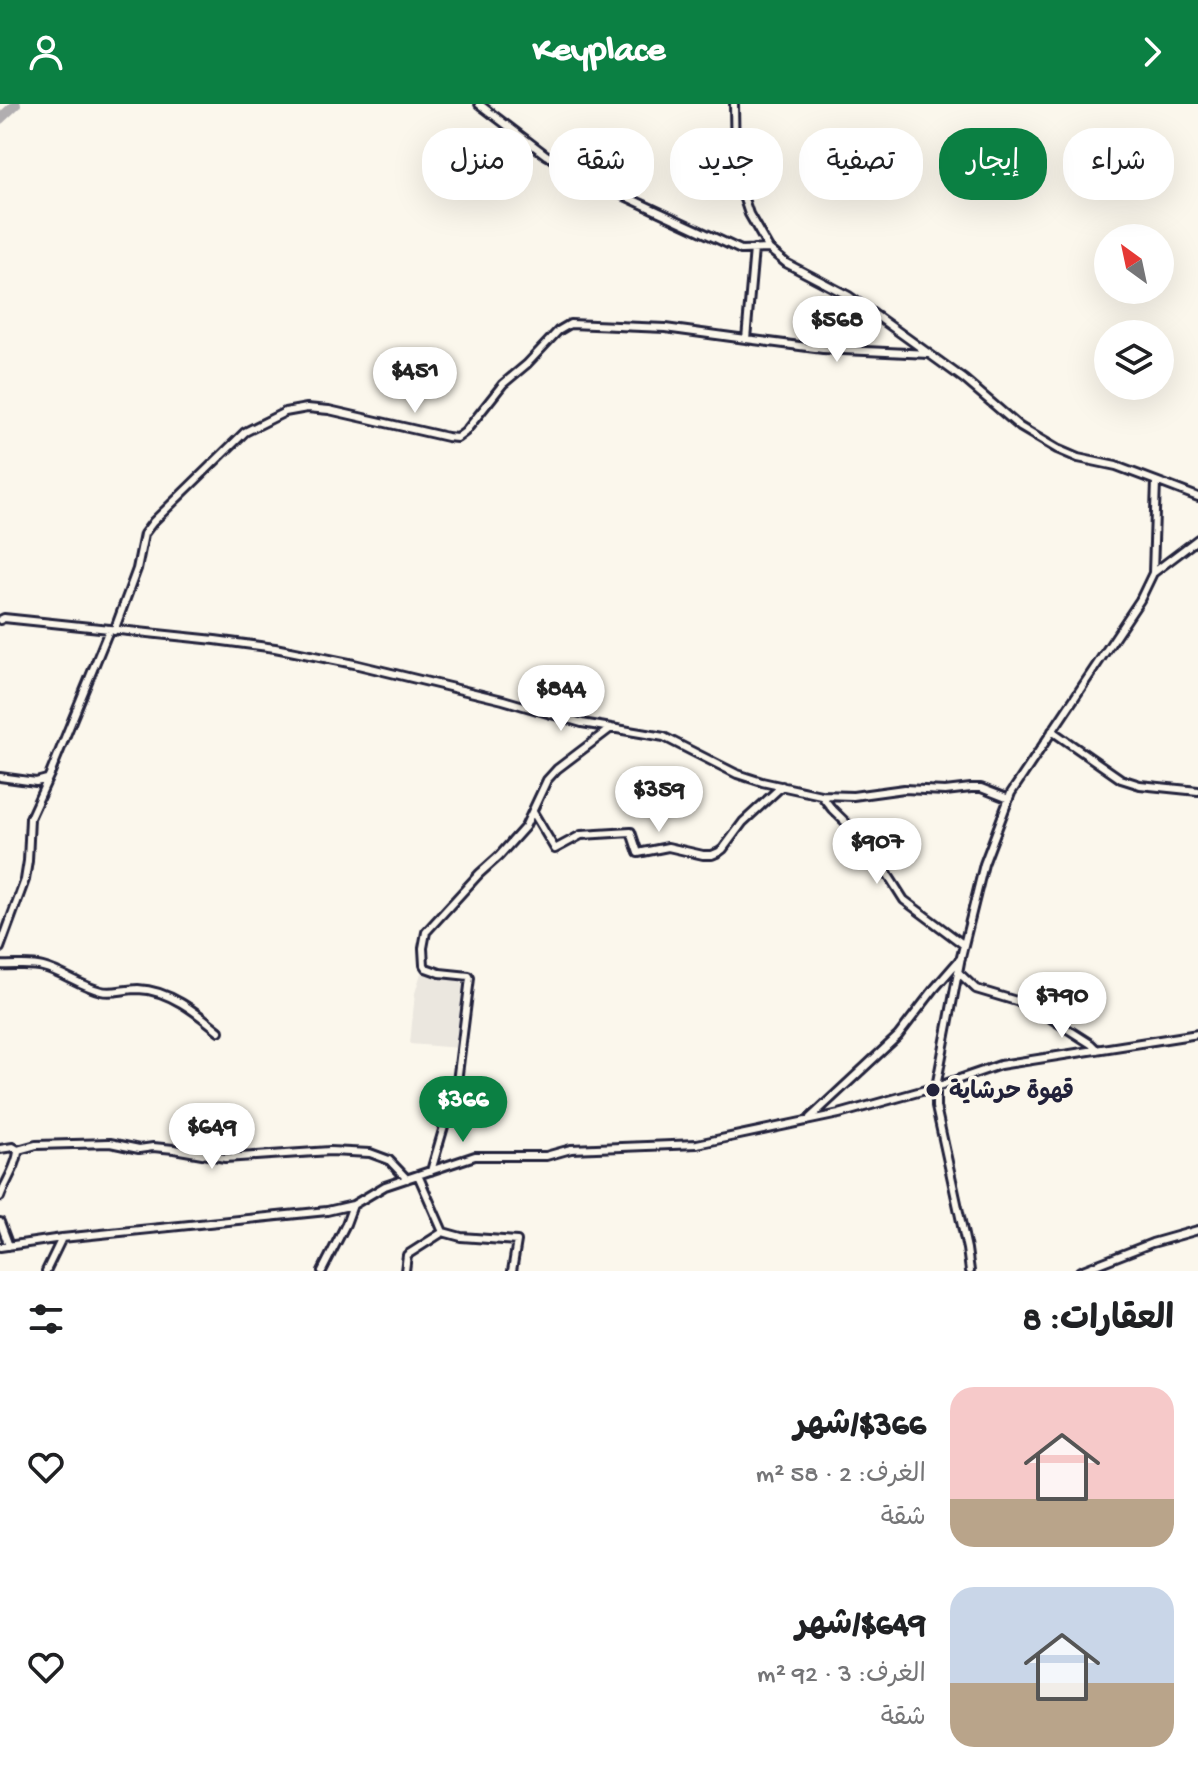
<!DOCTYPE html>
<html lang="ar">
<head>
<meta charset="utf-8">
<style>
  body { margin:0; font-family:"Gochi Hand","Playpen Sans Arabic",sans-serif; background:#f6f6f6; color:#202124; direction:rtl; height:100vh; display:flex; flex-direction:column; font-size:30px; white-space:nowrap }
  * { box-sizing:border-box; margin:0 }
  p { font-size:26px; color:#757577 }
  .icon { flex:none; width:44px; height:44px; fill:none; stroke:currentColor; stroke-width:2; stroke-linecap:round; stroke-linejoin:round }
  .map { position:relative; height:1167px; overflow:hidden; direction:ltr }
  .drawer { display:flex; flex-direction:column; background:#fff; flex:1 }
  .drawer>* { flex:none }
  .guide { position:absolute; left:24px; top:24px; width:1150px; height:72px; direction:rtl; display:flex; gap:16px }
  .needle { width:52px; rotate:327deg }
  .buttons { position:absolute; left:1094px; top:120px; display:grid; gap:16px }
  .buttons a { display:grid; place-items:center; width:80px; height:80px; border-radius:50%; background:#fff; box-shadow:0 8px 32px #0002; font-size:40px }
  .price { position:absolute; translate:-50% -68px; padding:0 18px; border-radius:28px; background:#fff; color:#222; font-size:26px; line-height:52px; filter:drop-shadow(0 2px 4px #0008) }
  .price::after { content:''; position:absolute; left:50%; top:48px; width:24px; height:18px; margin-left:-12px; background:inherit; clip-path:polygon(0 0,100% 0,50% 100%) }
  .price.selected { background:#0b8043; color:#fff }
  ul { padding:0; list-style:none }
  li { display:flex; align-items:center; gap:24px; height:200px; padding:0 24px }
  li span { display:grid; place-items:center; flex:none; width:224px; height:160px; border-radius:24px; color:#555 }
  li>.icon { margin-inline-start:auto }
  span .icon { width:96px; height:96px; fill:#fffc; stroke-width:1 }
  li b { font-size:34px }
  h2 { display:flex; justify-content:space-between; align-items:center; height:96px; padding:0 24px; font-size:34px }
  .chip { padding:0 28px; border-radius:32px; background:#fff; box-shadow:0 8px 32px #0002; font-size:28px; line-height:72px }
  .chip.selected { background:#0b8043; color:#fff }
  header { display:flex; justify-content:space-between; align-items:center; height:104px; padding:0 24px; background:#0b8043; color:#fff; font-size:36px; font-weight:800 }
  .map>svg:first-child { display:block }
  .built { fill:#ebe7df }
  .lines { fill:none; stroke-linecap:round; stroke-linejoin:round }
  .river { stroke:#b1aeb0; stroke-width:10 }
  .street-casing { stroke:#22223b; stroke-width:12 }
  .street { stroke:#fbf7ec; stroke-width:6 }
  .poi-dot { fill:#22223b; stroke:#fbf7ec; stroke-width:3 }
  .labels { text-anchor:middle; stroke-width:7; stroke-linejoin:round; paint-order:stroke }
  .poi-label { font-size:24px; font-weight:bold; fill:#22223b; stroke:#fbf7ec; text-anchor:start }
</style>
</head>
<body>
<header><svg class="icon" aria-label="forward" viewBox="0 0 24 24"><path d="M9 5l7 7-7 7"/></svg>Keyplace<svg class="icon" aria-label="person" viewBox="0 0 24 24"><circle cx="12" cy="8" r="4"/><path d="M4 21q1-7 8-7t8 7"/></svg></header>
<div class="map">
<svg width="1198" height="1167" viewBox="0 0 1198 1167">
  <rect width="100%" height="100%" fill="#fbf7ec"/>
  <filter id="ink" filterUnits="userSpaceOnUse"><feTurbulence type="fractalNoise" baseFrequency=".0125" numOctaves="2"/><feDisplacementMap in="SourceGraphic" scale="16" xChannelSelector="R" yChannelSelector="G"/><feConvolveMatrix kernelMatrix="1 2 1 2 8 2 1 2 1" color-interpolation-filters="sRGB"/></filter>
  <g filter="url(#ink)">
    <path class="built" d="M421 869 465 874 459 944 410 940 415 889Z"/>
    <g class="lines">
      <path class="river" d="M0 15 16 0"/>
      <g class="street-casing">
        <path id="street" d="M479 0 546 51 599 80 741 146 769 145
          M734 0 735 57 740 83 749 110 769 145 786 159 849 192 964 275 1020 323 1057 345 1078 354 1116 362 1156 377 1153 469 1140 496 1011 689 984 760 961 853 936 983V1003L967 1145 970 1167
          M746 235 823 245 929 250
          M1156 377 1198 393
          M1153 469 1198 435
          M0 516 4 514 215 536 275 544 354 560 503 596 582 619 664 633 737 670 762 678 821 691 853 692 904 685 945 687 971 684H981L1009 695
          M114 527 137 465 144 430 153 418 245 328 285 308 307 304 329 306 447 333 457 334 465 328 503 280 527 260 558 227 570 220 665 224 746 235 754 145
          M1052 627 1121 675 1140 681 1198 687
          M0 673 36 678 47 675
          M821 691 832 705 869 741 904 796 964 841
          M533 708 555 745 581 731 631 728 638 749 668 743 703 751H712L719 748 723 745 743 718 782 682
          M0 844 25 776 28 757 30 714 51 668 109 526
          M0 861C15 862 29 859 43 863 63 868 80 882 101 887 112 890 125 885 138 885 169 886 196 908 219 927
          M958 868 976 885 1023 899 1044 910 1091 940 1097 946
          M810 1014 898 932 934 885 961 854
          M0 1045 13 1043 18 1046C18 1061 5 1078 0 1093
          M18 1046 36 1041 110 1039 139 1045 153 1043 174 1045 225 1054 330 1047 370 1049 389 1056 407 1075
          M431 1067 457 978 470 874 469 872 440 869 426 864 424 861 423 844 426 828 479 770 499 752 525 723 547 676 557 665 611 624
          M418 1071 443 1128 461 1133 517 1137 512 1167
          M0 1118 9 1142
          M0 1143 62 1134 327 1107 353 1101 385 1082 475 1052H546L571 1045 697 1040 839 1010 936 983 1000 961 1198 930
          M46 1167 62 1134
          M322 1167 346 1120 353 1101
          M405 1167 407 1151 443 1128
          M1080 1167 1152 1139 1198 1126"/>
      </g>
      <use href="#street" class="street"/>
    </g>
  </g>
  <circle class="poi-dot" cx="933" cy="986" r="8"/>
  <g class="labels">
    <g class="poi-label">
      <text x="949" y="994">قهوة حرشاية</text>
    </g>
  </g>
</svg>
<div class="buttons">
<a><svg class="needle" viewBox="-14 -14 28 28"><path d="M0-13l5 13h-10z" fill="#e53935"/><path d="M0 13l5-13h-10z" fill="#757577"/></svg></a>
<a><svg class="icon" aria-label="layers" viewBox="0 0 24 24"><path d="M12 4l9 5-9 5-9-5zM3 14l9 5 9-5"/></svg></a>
</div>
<b class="price" style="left:837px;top:260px">$568</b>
<b class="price" style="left:415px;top:311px">$451</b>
<b class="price" style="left:561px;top:629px">$844</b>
<b class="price" style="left:659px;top:730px">$359</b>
<b class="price" style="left:877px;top:782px">$907</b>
<b class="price" style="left:1062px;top:936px">$790</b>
<b class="price selected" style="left:463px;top:1040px">$366</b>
<b class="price" style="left:212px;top:1067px">$649</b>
<div class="guide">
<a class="chip">شراء</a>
<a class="chip selected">إيجار</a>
<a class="chip">تصفية</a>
<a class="chip">جديد</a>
<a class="chip">شقة</a>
<a class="chip">منزل</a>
</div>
</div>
<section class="drawer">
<h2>العقارات: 8<svg class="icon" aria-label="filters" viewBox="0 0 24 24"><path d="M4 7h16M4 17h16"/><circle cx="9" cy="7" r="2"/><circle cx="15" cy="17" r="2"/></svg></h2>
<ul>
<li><span style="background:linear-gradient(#f6c9c9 70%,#b9a48a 0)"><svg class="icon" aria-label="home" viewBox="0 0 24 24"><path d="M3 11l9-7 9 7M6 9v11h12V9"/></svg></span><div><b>$366/شهر</b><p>الغرف: 2 · 58 m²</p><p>شقة</p></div><svg class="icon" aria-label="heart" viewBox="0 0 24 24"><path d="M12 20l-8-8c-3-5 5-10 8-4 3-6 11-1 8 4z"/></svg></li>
<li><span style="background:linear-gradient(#c9d6e8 60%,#b9a48a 0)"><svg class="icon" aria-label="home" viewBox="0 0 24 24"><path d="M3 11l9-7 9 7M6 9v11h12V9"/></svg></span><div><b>$649/شهر</b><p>الغرف: 3 · 92 m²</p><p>شقة</p></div><svg class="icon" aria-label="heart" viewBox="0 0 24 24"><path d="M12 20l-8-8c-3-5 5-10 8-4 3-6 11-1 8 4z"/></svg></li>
</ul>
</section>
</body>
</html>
